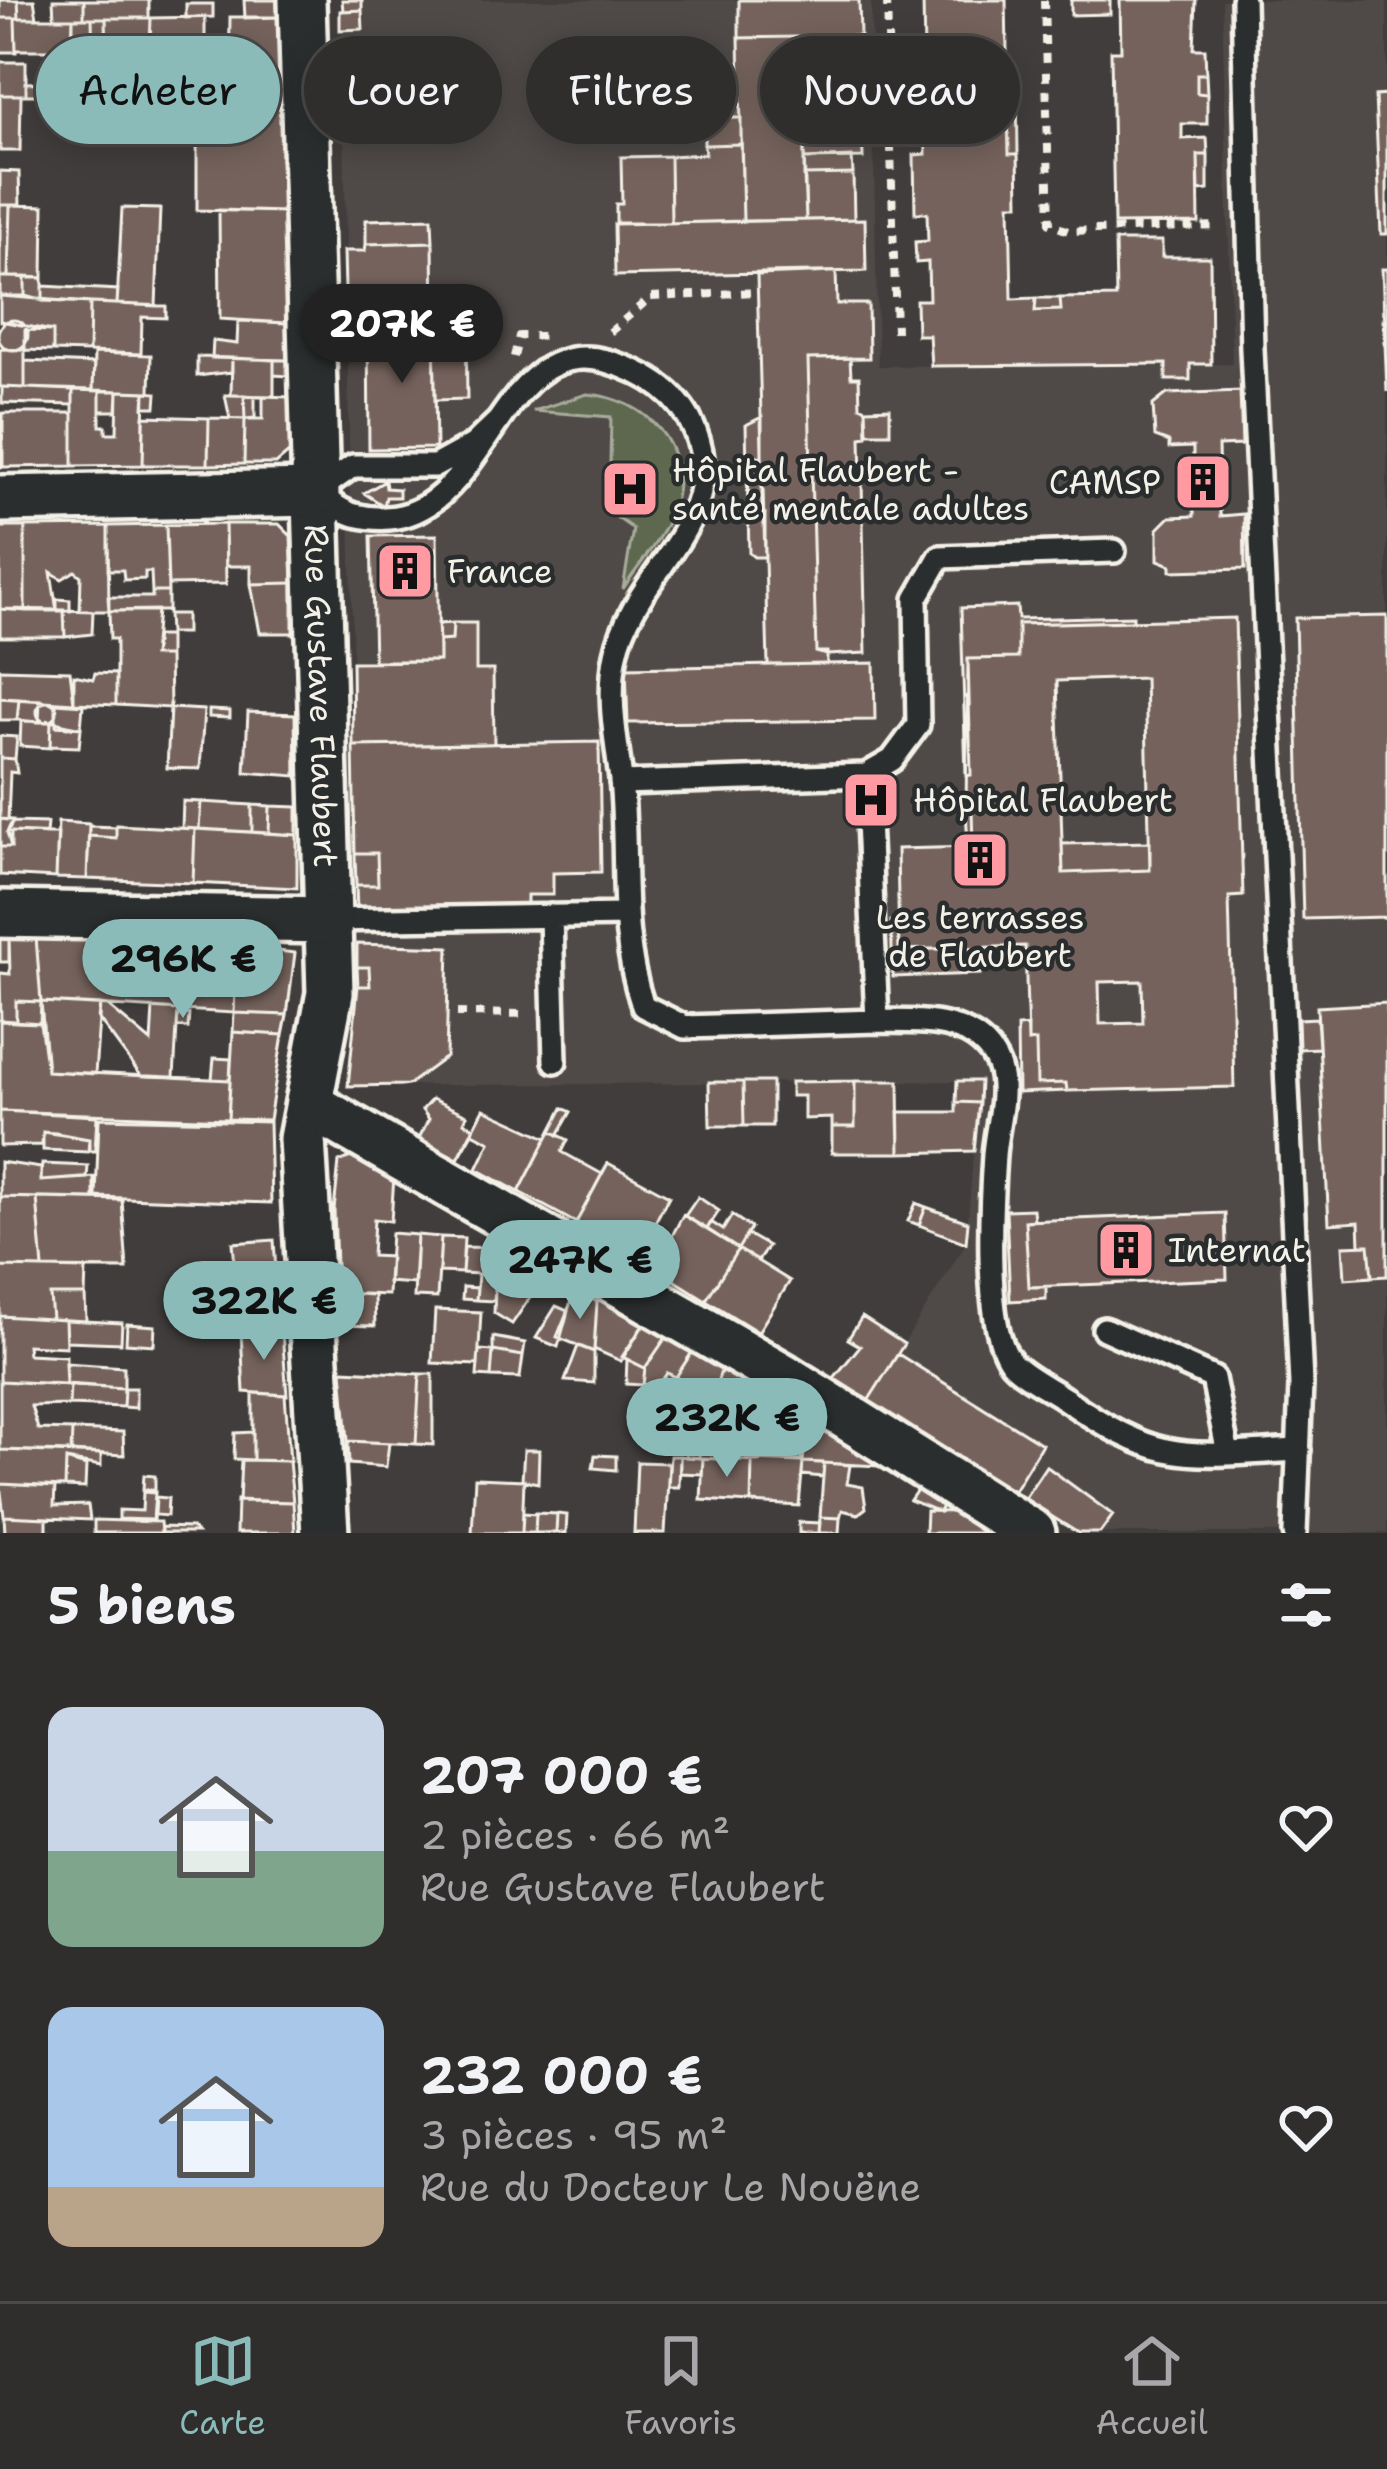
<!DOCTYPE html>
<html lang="fr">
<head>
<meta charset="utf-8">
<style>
  body { margin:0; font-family:"Shantell Sans",sans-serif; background:#383635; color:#f1f3f6; height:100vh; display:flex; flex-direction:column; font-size:45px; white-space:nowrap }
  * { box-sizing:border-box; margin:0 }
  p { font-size:39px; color:#a8a8aa }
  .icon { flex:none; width:66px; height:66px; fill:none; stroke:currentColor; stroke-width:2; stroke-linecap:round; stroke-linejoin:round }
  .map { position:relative; height:1533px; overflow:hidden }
  .sheet { display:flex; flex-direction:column; background:#302e2d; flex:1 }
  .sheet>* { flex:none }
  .banner { position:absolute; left:36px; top:36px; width:1317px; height:108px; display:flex; gap:24px }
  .price { position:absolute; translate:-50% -102px; padding:0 27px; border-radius:42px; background:#8bbbb9; color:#111; font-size:39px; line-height:78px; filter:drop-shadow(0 3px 6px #0008) }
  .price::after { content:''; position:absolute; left:50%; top:72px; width:36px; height:27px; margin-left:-18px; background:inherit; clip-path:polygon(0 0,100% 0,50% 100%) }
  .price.on { background:#222; color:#fff }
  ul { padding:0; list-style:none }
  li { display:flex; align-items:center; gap:36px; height:300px; padding:0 48px }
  li span { display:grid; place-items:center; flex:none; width:336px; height:240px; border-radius:24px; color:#555 }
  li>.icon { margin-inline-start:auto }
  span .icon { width:144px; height:144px; fill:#fffc; stroke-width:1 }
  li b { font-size:51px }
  h2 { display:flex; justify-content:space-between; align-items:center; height:144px; padding:0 48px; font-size:51px }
  .chip { padding:0 42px; border-radius:54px; background:#302e2d; box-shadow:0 6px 30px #0003,0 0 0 3px #4b4a49; font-size:42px; line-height:108px }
  .chip.on { background:#8bbbb9; color:#111 }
  .dock { display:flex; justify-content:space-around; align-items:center; height:168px; border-top:3px solid #4b4a49; background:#302e2d; font-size:33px; color:#a8a8aa }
  .dock a { display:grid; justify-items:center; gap:6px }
  .dock .on { color:#8bbbb9 }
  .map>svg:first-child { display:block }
  .built { fill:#504846 }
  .green { fill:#5d684f; stroke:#a8ac9c; stroke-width:3 }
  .building { fill:#74625c; stroke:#f4f1e8; stroke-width:3; fill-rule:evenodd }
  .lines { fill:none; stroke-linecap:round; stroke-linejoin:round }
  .service-casing { stroke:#f4f1e8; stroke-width:30 }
  .minor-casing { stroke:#f4f1e8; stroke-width:54 }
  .path { stroke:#f4f1e8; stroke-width:8; stroke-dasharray:9 9; stroke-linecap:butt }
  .service { stroke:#2a2d2e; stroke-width:21 }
  .minor { stroke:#2a2d2e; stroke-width:45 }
  .labels { text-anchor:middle; stroke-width:9; stroke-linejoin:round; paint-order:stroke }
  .poi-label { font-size:33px; fill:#f4f1e8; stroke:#2a2d2e; text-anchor:start }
  .street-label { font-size:33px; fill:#f4f1e8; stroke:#2a2d2e }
</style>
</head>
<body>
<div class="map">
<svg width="1387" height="1533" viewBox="0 0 1387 1533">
  <rect width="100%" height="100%" fill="#403d3c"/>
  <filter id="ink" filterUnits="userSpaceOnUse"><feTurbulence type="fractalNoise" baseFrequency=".00833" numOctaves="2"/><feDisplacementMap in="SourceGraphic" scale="24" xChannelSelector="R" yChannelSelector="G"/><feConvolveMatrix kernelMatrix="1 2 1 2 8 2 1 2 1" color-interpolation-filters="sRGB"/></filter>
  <g filter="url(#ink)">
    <path class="built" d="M342 0H871L878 366 1232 364 1222 0H1387V1533H1078L868 1401 966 1243 979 1081 349 1086 358 1002Z"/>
    <path class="green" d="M587 394C646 398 694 447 673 509 663 537 639 565 623 589L633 529 609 512 611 417 533 411Z"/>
    <path class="building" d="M0 0H18L19 18H0Z
      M18 0H34L37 18H19Z
      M53 0H84V18H54Z
      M84 0H149V18H84Z
      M244 0H280L281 17 245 18Z
      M342 0H362V10L343 11Z
      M739 0H859L860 36 739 38Z
      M923 0H1006L1009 154H1018L1019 204H1010L1012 299 1036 298 1035 311 1061 310 1060 298 1116 297 1115 241H1162V257H1210L1211 364H1190V380H1166V364L931 366 929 335H917L916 300H929L928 262 916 263 915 242 928 241 927 213H915L914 155 926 154 925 87H913L912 56H924Z
      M1071 0H1110V14L1071 15Z
      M1120 0H1196L1194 49H1205L1206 74H1197V93L1207 94V124H1182V139L1207 138 1208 155H1198L1199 223 1114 224 1111 51H1121Z
      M186 4H213V17L186 18Z
      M362 10 363 29 340 30V11Z
      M205 17V65H194V44L150 43 151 18Z
      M230 17H281L282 95H229Z
      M0 18H15L16 52H0Z
      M15 18H73V50H16Z
      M73 18H92L93 68 71 63Z
      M92 18H106V54H93Z
      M106 18H151L150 43H107Z
      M860 36 861 71 802 72 806 220 743 221 739 38Z
      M107 43H129V54H106Z
      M129 43H149V72H142V54H129Z
      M0 62H26V95H0Z
      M1197 74H1206L1207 94 1197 93Z
      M55 82V95H26V83Z
      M1007 85H1017L1018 154H1009Z
      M0 95H21L20 151H0Z
      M197 95H282L285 212 197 210Z
      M1387 95V234H1381L1375 96Z
      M740 101 741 118H704V102Z
      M862 117 863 158 804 159 803 119Z
      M704 118H741V144L704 145Z
      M741 144 743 221 671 223 670 156 705 154 704 145Z
      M1198 155H1208V190L1199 191Z
      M670 156 671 223H616V204H622L621 157Z
      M852 157 853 174 804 175V159Z
      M0 171 19 172 20 205H0Z
      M853 174 854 219 806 220 804 175Z
      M0 205H10L8 277H0Z
      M10 205 44 206 43 278 8 277Z
      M122 208 160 209 156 306 117 304Z
      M219 210 285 212 287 323 220 319Z
      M432 218 433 242 366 244V220Z
      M865 219 866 271 615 276 614 224Z
      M433 242 434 323 368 324V289L345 290 344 251H365L366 244Z
      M1382 269H1387V392Z
      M836 272 837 304H868L869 358 808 359 816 652H827V664L768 665 757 275Z
      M0 277H25V296H0Z
      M25 277 43 278V301L25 296Z
      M43 286 118 290 117 304 43 301Z
      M0 296 90 303 89 352 53 351V331L0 321Z
      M1036 298H1060L1061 310 1035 311Z
      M90 303 166 306V318L142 317 141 354 89 352Z
      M-2 335a15 15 0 1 1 30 0a15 15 0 1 1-30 0Z
      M238 321 287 323 288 360 212 358 213 341 237 344Z
      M466 322 467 399 435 400 434 323Z
      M434 323 436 448 369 449 368 324Z
      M25 330 53 331V351L25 350Z
      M0 349 25 350V388L0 387Z
      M94 353 151 355 150 392 93 390Z
      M197 357 232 358V372L197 376Z
      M232 358 274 360V396L231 395Z
      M850 358 851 377H859L860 406 866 409 867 436 861 437 866 653 827 655 816 652 808 359Z
      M274 360H288V376L274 375Z
      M25 361 94 364 93 390 25 388Z
      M2 387 73 390V405L2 403Z
      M73 390 100 391V426H106V433H117L118 391 145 392 143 465 73 466Z
      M100 391H118L117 411H100Z
      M1240 391 1242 445 1218 446 1220 516 1244 514 1245 569 1171 571V565L1158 560V529L1170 517 1194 516V506H1187V458H1193V447L1169 448V442L1155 437 1153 405 1167 394Z
      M145 392 157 393 156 407H144Z
      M225 395H244L245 419H230Z
      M244 395 255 396V418L245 419Z
      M263 396 289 397 290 452 276 464H244L245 419H263Z
      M890 408V433H867L866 409Z
      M3 413H73V466L3 467Z
      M0 414H2L3 467H0Z
      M144 416 209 418 208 465H143Z
      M762 417V457L753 455 748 464 749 510 754 517 765 514V557H754L749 553 746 425Z
      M209 418 245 419 244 464 208 465Z
      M753 455 762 457V517L749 510 748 464Z
      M385 481 386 488 399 489V497H386L384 506 364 493Z
      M225 524 226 584 168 585 166 525Z
      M225 524H279L291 536 293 583 251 584V566H226Z
      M166 525 168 592H152L151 572H145V579L124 580 123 570H108V526Z
      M108 526 109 611H80L81 576 75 571 62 579 51 572 57 611H25V527Z
      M0 527H25V611L0 609Z
      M437 535 439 661H374L371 536Z
      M293 583V633H260L251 584Z
      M152 592H168V611H109L108 597H152Z
      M57 599 70 600V611H57Z
      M1017 606 1018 619 1133 616V621L1018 624V658L968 659 971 775 966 776 961 608Z
      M0 609 64 610 65 637H0Z
      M64 610 93 611 92 634 65 637Z
      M157 610 153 656H169L170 708 116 705V639H110L109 611Z
      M168 614H186V633H169Z
      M1387 616V917L1303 919 1295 618Z
      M1235 618 1243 896 1229 897 1234 1087 1067 1091 1066 1083 1037 1084 1036 1041 1028 1042 1025 946 899 950 897 849 973 847 972 809H966L968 659 1018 658V624ZM1145 678 1150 870 1063 873 1057 681ZM1142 981 1143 1023 1100 1024 1099 982Z
      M453 623H476V670H493L494 744 353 746 352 662 439 661V641L452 640Z
      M453 623 452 640 439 641 438 624Z
      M156 636H169V656H153Z
      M874 663 875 720 628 723 626 668Z
      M0 669 70 671 74 703 0 698Z
      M95 673 116 674V705L74 703V675L93 679Z
      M0 698 19 699 17 720H0Z
      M19 699 40 700 39 722 17 720Z
      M37 712a10 10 0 1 1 20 0a10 10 0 1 1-20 0Z
      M56 703 83 705 81 728 56 726Z
      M170 708 204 710 200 769 167 768Z
      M209 710 230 711V718L209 717Z
      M248 712 295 714 296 776 245 772Z
      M46 720 81 728 79 747 50 746 51 722Z
      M21 721 51 722 50 748 20 746Z
      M0 736 17 737 15 759 0 758Z
      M599 742 601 872 553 873V895H527V907L357 912 356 885H378L377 853H355L353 746Z
      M0 758 15 759 17 773 10 772 8 820 0 819Z
      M183 801 201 802 199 829 182 828Z
      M201 802 252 805V832L199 829Z
      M252 805 270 806 269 833 252 832Z
      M270 806 297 807V835L269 833Z
      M966 809H972L973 847H968Z
      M0 819 13 820 7 832 11 847H0Z
      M13 822 47 823 46 834 7 832Z
      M58 822 89 824 87 879 56 878Z
      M116 825 195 829 193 883 87 879 89 836 116 838Z
      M89 826 116 827V838L89 836Z
      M195 829 297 835V888L193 883Z
      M11 832 58 834 56 878 0 875V847H11Z
      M1150 842V870L1063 873 1062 844Z
      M355 853H377L378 885H356Z
      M891 921H898L899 950 979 948 980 974 893 977Z
      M0 935 9 936V962H0Z
      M9 936 36 937 41 1002 16 1001V1022L1 1021 0 973 10 974Z
      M36 937 237 946 234 1013 41 1002Z
      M357 944 449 947 446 1057 408 1085 348 1086 358 986H370L369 967H357Z
      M237 946 295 953 287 1015 234 1013Z
      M357 967H369L370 986H358Z
      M16 1001 41 1002 40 1023 16 1022Z
      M41 1002 100 1005 95 1074 47 1071Z
      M1387 1003V1276L1372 1277 1369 1245H1360L1359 1222 1329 1224 1317 1007Z
      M100 1005 108 1006 151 1042 153 1008 178 1010 174 1077 141 1076 98 1018Z
      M234 1013 287 1015 283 1035 233 1032Z
      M178 1014H189L188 1028 177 1027Z
      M1317 1018 1319 1048 1299 1049 1298 1019Z
      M0 1020 40 1023 47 1071 230 1080 228 1119 0 1111Z
      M1028 1026V1042L1036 1041 1037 1084 1066 1083 1067 1091 1018 1093 1017 1027Z
      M233 1032 283 1035 269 1120 228 1119Z
      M214 1058 231 1059 230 1080 212 1079Z
      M855 1081H899L900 1153H832V1127H855Z
      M855 1081V1127H832V1118L804 1119V1096H791V1082Z
      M957 1081H980L979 1103 956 1102Z
      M709 1082H743L744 1126H710Z
      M743 1082H772V1126H744Z
      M432 1099 467 1115 464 1122 474 1127 458 1159 419 1138 429 1119 422 1110Z
      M956 1102 979 1103 974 1151 900 1153 899 1112H956Z
      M563 1108 571 1112 558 1135 551 1131Z
      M484 1109 547 1138 519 1192 477 1169 490 1142 473 1133 458 1159Z
      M0 1111 97 1116 95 1151H89V1139L56 1133 43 1132 42 1145 0 1146Z
      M99 1118 269 1122 271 1203 96 1197Z
      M551 1131 568 1140 562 1152 602 1174 576 1223 519 1192Z
      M43 1132 89 1139 88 1152 43 1150Z
      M356 1155 394 1176 391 1221 374 1219 372 1256 390 1257 388 1295 337 1293 334 1210 339 1162Z
      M0 1162 41 1168V1181L94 1177V1199L0 1197Z
      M608 1163 669 1196 637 1256 576 1223Z
      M42 1164 88 1166 87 1178 41 1181Z
      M0 1197 37 1198 43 1268 0 1267Z
      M698 1197 719 1211 707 1229 685 1216Z
      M37 1198 122 1200 127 1269 43 1268Z
      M916 1203 926 1207 919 1225 908 1221Z
      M926 1207 968 1222 966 1243 919 1225Z
      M1033 1209 1034 1220 1025 1221 1029 1287H1046V1299L1010 1301 1006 1210Z
      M1225 1213 1227 1279 1029 1287 1025 1221Z
      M683 1215 738 1249 706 1300 655 1268Z
      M732 1215 751 1228 738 1249 707 1229 711 1222 723 1230Z
      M391 1233 417 1235 414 1284 388 1282Z
      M747 1234 768 1246 758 1261 738 1249Z
      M417 1235 441 1237 437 1298 414 1297Z
      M441 1237 464 1238 462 1273 439 1272Z
      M274 1240 280 1334 241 1331 233 1243Z
      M1369 1245 1372 1277 1345 1279 1343 1246Z
      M464 1247 497 1248 496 1275 462 1273Z
      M497 1248 546 1274 512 1324 494 1313Z
      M738 1249 790 1281 758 1332 706 1300Z
      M0 1267 86 1269 85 1295H50L52 1319 0 1316Z
      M478 1274 496 1275 494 1301 476 1300Z
      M463 1287 477 1288 476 1300 462 1299Z
      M576 1290 597 1302 594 1352 557 1337Z
      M603 1292 647 1319 621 1361 594 1349 597 1302Z
      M337 1293 374 1295 375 1326 339 1325Z
      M50 1295H85L86 1321 52 1319Z
      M556 1306 568 1311 558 1347 536 1338Z
      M435 1310 481 1312 478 1365 432 1363Z
      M0 1316 65 1320 66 1347 27 1345 28 1354 66 1356V1384L0 1381Z
      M862 1317 904 1344 868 1401 833 1379 860 1346 848 1339Z
      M647 1319 669 1333 645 1368 622 1357Z
      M65 1320 122 1323 121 1343 66 1341Z
      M127 1324 155 1326 154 1345 126 1343Z
      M241 1331 282 1333 287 1395 244 1392Z
      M669 1333 694 1349 676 1377 667 1373 659 1385H643L645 1368Z
      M493 1337 525 1343 523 1356 493 1351Z
      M578 1346 594 1352V1383L565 1381Z
      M694 1349 723 1366 715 1388 684 1387 676 1377Z
      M479 1350 493 1351 491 1377 477 1376Z
      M493 1351 523 1356 520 1378 491 1377Z
      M898 1354 1042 1444 1013 1492 868 1401Z
      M627 1359 645 1368 643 1385 626 1384Z
      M65 1363 124 1367V1388L66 1384Z
      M723 1366 761 1390 715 1388Z
      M342 1370 420 1374 416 1444 348 1441Z
      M667 1373 685 1382 684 1387 659 1385Z
      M420 1374H433V1445L416 1444Z
      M0 1381 70 1385 69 1405 31 1406 38 1429 72 1430 71 1452 0 1450Z
      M70 1385 124 1388 123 1407 69 1405Z
      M690 1387 702 1388 699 1458 686 1457Z
      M124 1388H136V1408L123 1407Z
      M702 1388 761 1390 757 1461 699 1458Z
      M253 1393 285 1395 290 1461 253 1460Z
      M807 1419 879 1466 803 1462Z
      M759 1429 804 1431 801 1460 757 1458Z
      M72 1430 123 1432 124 1455 71 1452Z
      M253 1432V1460L234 1459 235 1433Z
      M348 1441 389 1443 386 1467 349 1464Z
      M0 1450 101 1454V1466L66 1460 65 1487 0 1484Z
      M524 1450H539L538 1483 522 1480Z
      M595 1455 616 1456V1470L593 1468Z
      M670 1456H680L679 1487H668Z
      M680 1456 703 1458 702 1474 680 1473Z
      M703 1458 752 1460 751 1503 701 1500Z
      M66 1460 86 1466 85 1488 65 1487Z
      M241 1460 289 1461 293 1502 239 1501Z
      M752 1460 803 1462 799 1506 751 1503Z
      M637 1462 669 1463 665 1533H634Z
      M803 1462 824 1463 823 1477 802 1475Z
      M824 1463 850 1465 847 1484 863 1487 866 1508 858 1514 842 1510 840 1518 820 1517Z
      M1046 1466 1113 1515 1100 1533H1078L1024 1499Z
      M144 1475 155 1476V1490L143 1489Z
      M475 1478 524 1480 522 1533H472Z
      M0 1484 55 1487 54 1506 88 1505 90 1520 4 1516Z
      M917 1490 942 1506 939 1512 910 1500Z
      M143 1492 155 1493 153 1520 119 1519V1510L142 1511Z
      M156 1497 168 1498 167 1516 155 1515Z
      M237 1500 293 1502 295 1533H236Z
      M926 1511 953 1512 985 1533H925Z
      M523 1513 536 1514 535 1533H522Z
      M536 1513 557 1514 556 1533H535Z
      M557 1514 567 1515 566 1533H556Z
      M4 1516 47 1518V1531L54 1533H5Z
      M820 1517 840 1518 839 1533H819Z
      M94 1520 160 1522 161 1533H94Z
      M799 1522 820 1523 819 1533H799Z
      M161 1527 192 1528 197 1533H161Z"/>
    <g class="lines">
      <g class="service-casing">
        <path id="service" d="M1243 0 1252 349 1301 1384 1295 1533
          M497 422 473 445 435 466H353L315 493C327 500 342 512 355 515 488 548 488 330 606 361 645 372 680 393 695 431 731 521 632 573 616 654 607 697 616 738 621 780 629 857 617 932 643 1006L685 1027 877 1021 866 775 892 760 918 725 916 599 940 557 1114 551
          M621 783 866 775
          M551 916 555 1061
          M328 920 626 915
          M877 1021C909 1022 947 1018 975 1037 1019 1068 997 1113 994 1155 991 1200 983 1330 1012 1363 1025 1377 1049 1388 1065 1399 1162 1466 1186 1456 1299 1450
          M1104 1329 1213 1378 1228 1454"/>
      </g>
      <g class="minor-casing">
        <g id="minor">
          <path id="s1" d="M302 0 330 993 302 1139 325 1533"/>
          <path d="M0 499 315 493"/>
          <path d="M0 914 328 920"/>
          <path d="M309 1104 784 1377 1032 1533"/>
        </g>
      </g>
      <path class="path" d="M887 0 896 332
        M1044 0 1050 224 1068 231 1216 226
        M610 332 651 297 758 292
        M514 357 519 336H549
        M457 1013 529 1014"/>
      <use href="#service" class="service"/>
      <use href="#minor" class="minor"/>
    </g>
  </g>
  <defs>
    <g id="building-square" transform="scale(3)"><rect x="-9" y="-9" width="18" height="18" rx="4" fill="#ff9aa2" stroke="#2a2d2e"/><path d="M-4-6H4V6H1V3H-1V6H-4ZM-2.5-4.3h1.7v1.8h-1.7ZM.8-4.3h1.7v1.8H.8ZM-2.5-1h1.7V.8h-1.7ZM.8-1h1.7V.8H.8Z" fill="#111"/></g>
    <g id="hospital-square" transform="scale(3)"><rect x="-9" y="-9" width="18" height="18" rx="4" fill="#ff9aa2" stroke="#2a2d2e"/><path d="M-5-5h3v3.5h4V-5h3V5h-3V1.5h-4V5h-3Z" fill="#111"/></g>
  </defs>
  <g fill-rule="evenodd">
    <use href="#building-square" x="1203" y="482"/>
    <use href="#hospital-square" x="630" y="489"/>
    <use href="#building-square" x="405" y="571"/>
    <use href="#hospital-square" x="871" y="800"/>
    <use href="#building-square" x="980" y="860"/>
    <use href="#building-square" x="1126" y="1250"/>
  </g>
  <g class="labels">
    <g class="poi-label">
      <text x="672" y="482">Hôpital Flaubert -<tspan x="672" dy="38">santé mentale adultes</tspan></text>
      <text x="1161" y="494" text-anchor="end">CAMSP</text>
      <text x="447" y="583">France</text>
      <text x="913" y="812">Hôpital Flaubert</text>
      <text x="980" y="929" text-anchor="middle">Les terrasses<tspan x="980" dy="38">de Flaubert</tspan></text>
      <text x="1168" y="1262">Internat</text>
    </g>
    <g class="street-label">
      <text dy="12" stroke="none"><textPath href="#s1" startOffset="696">Rue Gustave Flaubert</textPath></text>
    </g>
  </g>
</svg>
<b class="price on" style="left:402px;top:386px">207K €</b>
<b class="price" style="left:183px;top:1021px">296K €</b>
<b class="price" style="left:580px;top:1322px">247K €</b>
<b class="price" style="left:264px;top:1363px">322K €</b>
<b class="price" style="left:727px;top:1480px">232K €</b>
<div class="banner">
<a class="chip on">Acheter</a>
<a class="chip">Louer</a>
<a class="chip">Filtres</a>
<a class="chip">Nouveau</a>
</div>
</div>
<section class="sheet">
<h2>5 biens<svg class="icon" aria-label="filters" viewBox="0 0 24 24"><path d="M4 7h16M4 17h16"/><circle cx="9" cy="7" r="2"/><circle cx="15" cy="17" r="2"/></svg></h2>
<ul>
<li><span style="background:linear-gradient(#c9d6e8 60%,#7fa58c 0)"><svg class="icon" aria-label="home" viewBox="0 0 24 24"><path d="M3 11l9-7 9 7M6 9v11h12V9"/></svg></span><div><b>207 000 €</b><p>2 pièces · 66 m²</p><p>Rue Gustave Flaubert</p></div><svg class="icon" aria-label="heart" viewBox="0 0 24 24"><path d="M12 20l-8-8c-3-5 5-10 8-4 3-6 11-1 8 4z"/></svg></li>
<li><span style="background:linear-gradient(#a9c7e8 75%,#b9a48a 0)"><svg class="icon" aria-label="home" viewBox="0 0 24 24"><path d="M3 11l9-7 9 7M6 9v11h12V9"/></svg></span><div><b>232 000 €</b><p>3 pièces · 95 m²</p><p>Rue du Docteur Le Nouëne</p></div><svg class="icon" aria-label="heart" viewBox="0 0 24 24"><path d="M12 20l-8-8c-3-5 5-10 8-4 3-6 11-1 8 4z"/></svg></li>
</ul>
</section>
<nav class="dock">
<a class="on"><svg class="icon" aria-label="map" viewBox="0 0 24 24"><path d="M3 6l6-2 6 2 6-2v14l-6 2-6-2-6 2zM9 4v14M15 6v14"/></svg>Carte</a>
<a><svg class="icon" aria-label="saved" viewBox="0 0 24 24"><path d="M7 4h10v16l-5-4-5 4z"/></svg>Favoris</a>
<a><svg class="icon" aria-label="home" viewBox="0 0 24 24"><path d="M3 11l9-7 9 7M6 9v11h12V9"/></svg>Accueil</a>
</nav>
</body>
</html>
